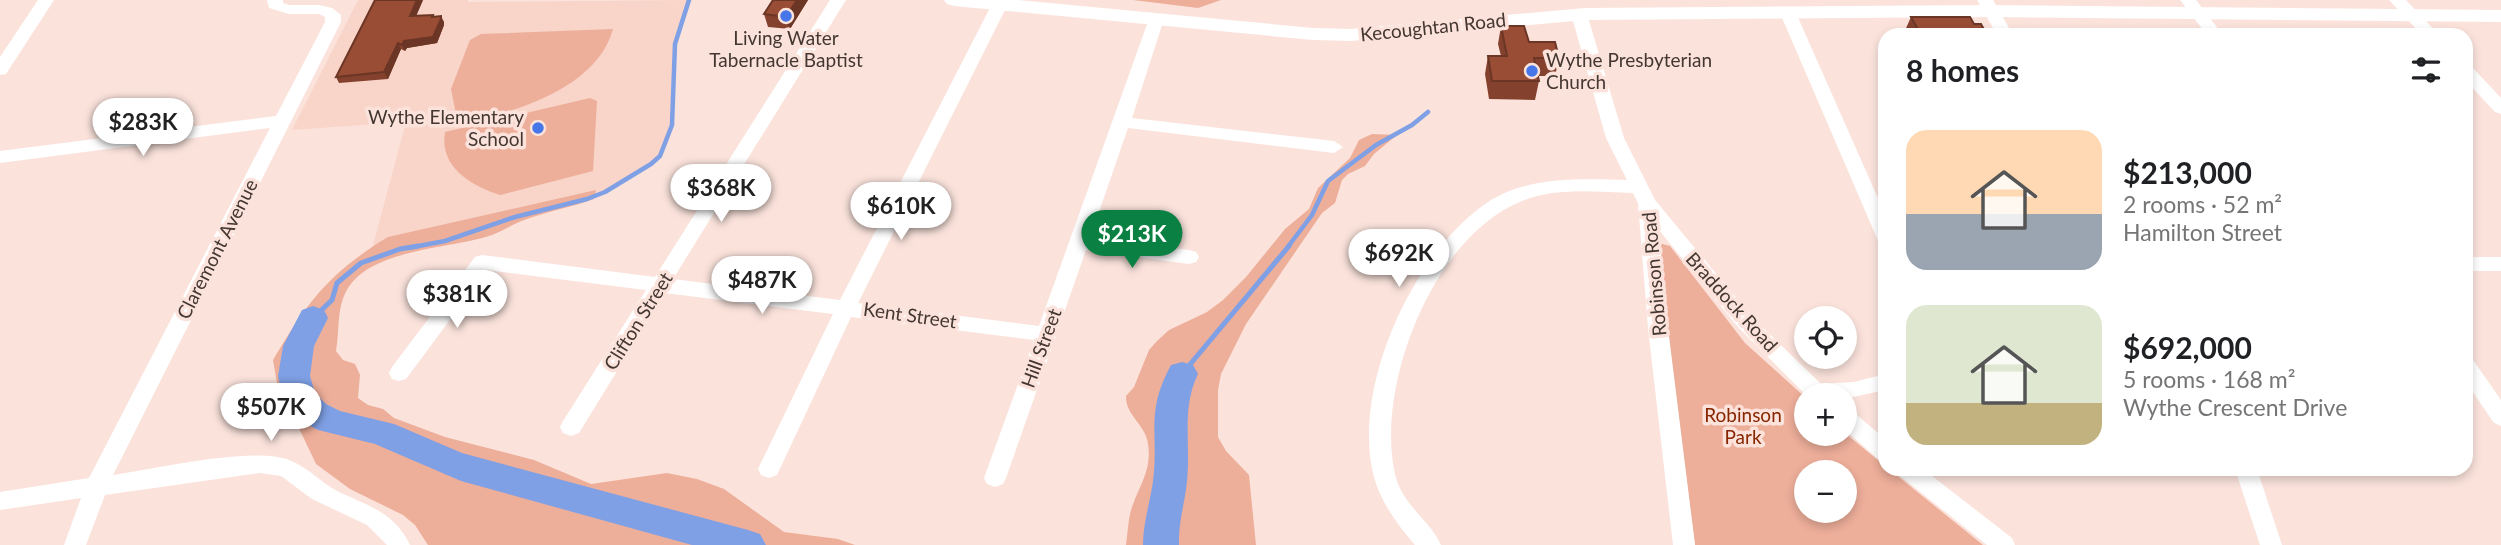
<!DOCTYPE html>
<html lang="en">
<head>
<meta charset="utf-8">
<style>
  body { margin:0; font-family:Lato,sans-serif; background:#f6f6f6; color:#202124; height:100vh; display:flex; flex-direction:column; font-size:26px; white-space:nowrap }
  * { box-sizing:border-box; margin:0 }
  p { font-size:23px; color:#757577 }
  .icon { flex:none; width:38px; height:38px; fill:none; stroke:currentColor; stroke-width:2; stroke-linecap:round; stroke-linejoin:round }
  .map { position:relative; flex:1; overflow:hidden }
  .details { position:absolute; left:1878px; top:28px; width:595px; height:448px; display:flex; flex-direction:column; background:#fff; border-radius:21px; box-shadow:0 4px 10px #0003 }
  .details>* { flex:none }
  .controls { position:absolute; left:1794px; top:306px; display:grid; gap:14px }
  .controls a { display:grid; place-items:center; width:63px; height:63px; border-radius:50%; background:#fff; box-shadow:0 4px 10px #0003; font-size:35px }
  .price { position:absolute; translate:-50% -60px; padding:0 16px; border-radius:24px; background:#fff; color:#222; font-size:23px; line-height:46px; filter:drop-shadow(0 2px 4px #0008) }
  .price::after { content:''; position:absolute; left:50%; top:42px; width:21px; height:16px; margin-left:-10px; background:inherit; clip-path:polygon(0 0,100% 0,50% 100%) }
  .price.current { background:#0b8043; color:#fff }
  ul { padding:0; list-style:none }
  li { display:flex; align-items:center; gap:21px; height:175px; padding:0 28px }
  li span { display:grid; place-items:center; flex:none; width:196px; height:140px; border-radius:21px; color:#555 }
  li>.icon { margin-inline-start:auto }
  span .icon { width:84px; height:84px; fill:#fffc; stroke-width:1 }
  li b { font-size:30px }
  h2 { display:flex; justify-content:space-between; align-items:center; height:84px; padding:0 28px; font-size:30px }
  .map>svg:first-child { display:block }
  .built { fill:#f9d4c9 }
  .green { fill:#edae9a; fill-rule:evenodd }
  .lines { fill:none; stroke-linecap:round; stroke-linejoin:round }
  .stream-far1 { stroke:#7fa0e5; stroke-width:4.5 }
  .stream { stroke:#7fa0e5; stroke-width:5 }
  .river { fill:#7fa0e5; fill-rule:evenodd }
  .minor { fill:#fff; fill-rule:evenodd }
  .major { fill:#fff; fill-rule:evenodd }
  .wall { fill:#84422e }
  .shaded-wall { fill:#6b3625 }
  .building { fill:#994d35; stroke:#6b3625; stroke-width:2 }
  .poi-dot { fill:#4676e7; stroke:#fbe3dc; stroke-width:2.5 }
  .labels { text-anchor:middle; stroke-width:7; stroke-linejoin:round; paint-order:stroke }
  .street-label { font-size:19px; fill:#443631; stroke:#fbe3dc }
  .poi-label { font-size:19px; fill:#443631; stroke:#fbe3dc }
  .park-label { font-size:19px; fill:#872600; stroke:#fbe3dc }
</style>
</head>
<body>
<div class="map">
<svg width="2501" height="545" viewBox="0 0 2501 545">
  <rect width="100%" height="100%" fill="#fbe3dc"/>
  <path class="built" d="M358 0H468V2L689 0 675 44 674 108 668 142 660 156 651 164 605 192 587 199 369 260 406 122 292 130Z"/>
  <path class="green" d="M1133 0H1221L1198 8Z
    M613 29C597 89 511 114 458 124L451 89 470 40 481 34Z
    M590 98 597 101 593 171 500 195C471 186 439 167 445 132Z
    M1372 134 1397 135 1374 154 1365 166 1348 174 1342 180 1335 203 1322 213 1246 324 1221 374 1218 390V437L1226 451 1249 475 1256 545H1126C1128 532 1128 519 1132 507 1140 484 1152 470 1148 444 1146 425 1125 415 1126 396L1134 387 1149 350 1157 341 1169 330 1207 312 1223 300 1246 277 1285 229 1309 209 1318 188 1350 158 1359 140Z
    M596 190 594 199C572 207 549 211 527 219 515 223 504 230 492 235 451 249 374 248 348 288 336 308 340 329 336 351L343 360 355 364 360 375 358 398 368 405 383 409 394 418 445 437 534 460 591 484 667 473 697 479 724 489 784 532 838 539 855 545H428L415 525 403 515 350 489 316 464 296 422 279 395 273 360C308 301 329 273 388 237Z
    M1659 243 1670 246 1745 343 1806 398V434L1845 433 1885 466V469H1889L1983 545H1695L1666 324ZM1806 472H1844V511H1806Z"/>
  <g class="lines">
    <path class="stream-far1" d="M408 248 445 241 515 217 587 199 605 192 651 164 660 156 672 125 675 44 689 0
      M1287 248 1312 215 1328 181 1376 145 1412 125 1428 112"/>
    <path class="stream" d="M313 318 332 300 337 283 361 263 400 249 418 246
      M1182 374 1289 246"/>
    <path class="river" d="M313 306 324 310 328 318 314 346 310 376 315 393 326 404 340 411 394 424 462 453 748 530 760 534 766 545H692L461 481 375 444 318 430 303 422 292 412 281 390 278 376 283 346 302 310Z
      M1182 362 1193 365 1198 374C1181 409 1191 443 1187 481 1185 503 1178 523 1179 545H1143C1143 523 1150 503 1153 481 1159 433 1145 413 1171 365Z"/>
    <path class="minor" d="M38 0H54L6 74 0 75V57Z
      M267 0H283V3L289 5H319L332 8 341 15V22L113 475C155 469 253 446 289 460 308 467 321 483 339 492 369 506 395 513 410 545H387L367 525 312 499 281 476 260 473 105 495 86 545H64L81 498 0 510V492L89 478 270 128 0 163V151L276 116 325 22V17L319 14H289L269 8Z
      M830 0H846L673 279 840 300 994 0H1010L858 303 1039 326 1150 16H1162L1164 19 1132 118 1334 141 1343 147 1334 153 1128 128 1090 238 1189 250 1196 252 1199 257 1196 262 1189 264 1086 250 1006 478 1003 484 995 487 987 484 984 478 1034 340 851 317 777 475 769 478 761 475 758 469 833 314 665 293 579 433 571 436 563 433 560 427 563 421 646 290 487 270 406 379 399 381 392 379 389 373 392 367 475 257 482 255 655 277Z
      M1977 0H1993L2013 35H1997Z
      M2180 0H2196L2223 35H2207Z
      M2389 0H2406L2439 35H2422Z
      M1788 8 1796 13 1885 214V243L1878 241 1876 236 1780 13Z
      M1579 9 1587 14 1624 138 1655 200 1752 317 1821 384 1854 382 1885 374V390L1844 399V396H1807L1738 327 1659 230 1668 328 1695 545H1673L1648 328 1638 203 1633 193C1597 192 1556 187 1522 201 1433 236 1375 386 1395 474 1402 505 1429 519 1441 545H1415C1398 525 1381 503 1374 477 1350 388 1415 248 1491 200 1531 176 1582 179 1627 180L1606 138 1571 14Z
      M2466 66 2472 67 2501 98V114L2495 112 2466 81Z
      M2466 257H2501V271H2466Z
      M2466 358 2473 360 2501 400V426L2494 423 2466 382Z
      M1844 408 1851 410 1885 439V461L1877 458 1844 429Z
      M1896 469H1923L2012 538 2015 545H1987L1899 475Z
      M2235 469H2257L2282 545H2260Z"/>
    <path class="major" d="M944 0H1018L1313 28 1351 29 1585 8 1991 5 2501 10V22L1991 17 1585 20 1351 41 1313 40 954 6 947 4Z"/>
  </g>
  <path class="wall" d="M423 0 416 16 433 15 434 16 444 22V25L437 43 407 48 405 51 401 49 388 79 339 83 336 77Z
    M773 0H808L790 29 768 27 764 14Z
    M1911 17 1974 24 1987 35H1903Z
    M1501 26 1559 58 1555 76H1538L1539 81 1535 100 1489 99 1485 74 1488 56H1501L1498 44Z"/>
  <path class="shaded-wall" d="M417 0H423L413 23 410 16Z
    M797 0H808L790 29 786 17Z
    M441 16 444 22V25L437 43 407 48 405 51 402 45 404 41Z
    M398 43 401 49 388 79 384 72Z"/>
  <path class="building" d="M375 0H417L410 16 433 15 432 17 441 16V19L433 37 404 41 402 45 398 43 384 72 336 77Z
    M773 0H797L786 17 764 14Z
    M1911 17H1970L1974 24H1981L1987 35H1921Z
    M1501 26H1524L1529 42H1555L1559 58H1534L1539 81H1492L1488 56H1507Z"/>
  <g class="poi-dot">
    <circle cx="786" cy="16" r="7"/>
    <circle cx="1532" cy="71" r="7"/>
    <circle cx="538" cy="128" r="7"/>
  </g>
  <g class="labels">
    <g class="street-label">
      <text transform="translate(1433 27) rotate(-6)" y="7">Kecoughtan Road</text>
      <text transform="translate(217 249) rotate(-63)" y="7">Claremont Avenue</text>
      <text transform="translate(1654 274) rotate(-95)" y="7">Robinson Road</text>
      <text transform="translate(1732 302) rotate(48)" y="7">Braddock Road</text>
      <text transform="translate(910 315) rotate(8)" y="7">Kent Street</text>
      <text transform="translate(638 321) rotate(-58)" y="7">Clifton Street</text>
      <text transform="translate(1041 348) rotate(-70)" y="7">Hill Street</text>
    </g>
    <g class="poi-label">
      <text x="786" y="45">Living Water<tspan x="786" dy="22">Tabernacle Baptist</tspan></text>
      <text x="1546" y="67" text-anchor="start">Wythe Presbyterian<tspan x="1546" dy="22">Church</tspan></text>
      <text x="524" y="124" text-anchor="end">Wythe Elementary<tspan x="524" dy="22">School</tspan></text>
    </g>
    <g class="park-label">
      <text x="1743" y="422">Robinson<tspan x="1743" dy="22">Park</tspan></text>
    </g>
  </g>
</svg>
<div class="controls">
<a><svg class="icon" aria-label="locate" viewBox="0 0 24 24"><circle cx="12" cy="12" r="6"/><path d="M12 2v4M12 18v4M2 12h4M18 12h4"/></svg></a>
<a>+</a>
<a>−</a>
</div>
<b class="price" style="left:143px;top:158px">$283K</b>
<b class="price" style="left:721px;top:224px">$368K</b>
<b class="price" style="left:901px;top:242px">$610K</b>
<b class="price current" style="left:1132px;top:270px">$213K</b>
<b class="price" style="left:1399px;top:289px">$692K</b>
<b class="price" style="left:762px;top:316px">$487K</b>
<b class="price" style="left:457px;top:330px">$381K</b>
<b class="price" style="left:271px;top:443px">$507K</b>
<section class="details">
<h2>8 homes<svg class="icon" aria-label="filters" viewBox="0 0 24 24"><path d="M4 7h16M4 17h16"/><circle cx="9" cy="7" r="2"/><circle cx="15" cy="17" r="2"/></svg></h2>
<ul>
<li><span style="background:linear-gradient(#ffd9b3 60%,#9aa5b1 0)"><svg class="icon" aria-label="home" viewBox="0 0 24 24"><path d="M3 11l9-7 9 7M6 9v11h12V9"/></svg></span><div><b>$213,000</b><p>2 rooms · 52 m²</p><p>Hamilton Street</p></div></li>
<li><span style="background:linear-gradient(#dfe7d0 70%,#c2b280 0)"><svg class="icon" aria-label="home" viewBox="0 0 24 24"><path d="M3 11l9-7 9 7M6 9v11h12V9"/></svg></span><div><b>$692,000</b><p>5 rooms · 168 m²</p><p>Wythe Crescent Drive</p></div></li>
</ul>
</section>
</div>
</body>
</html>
